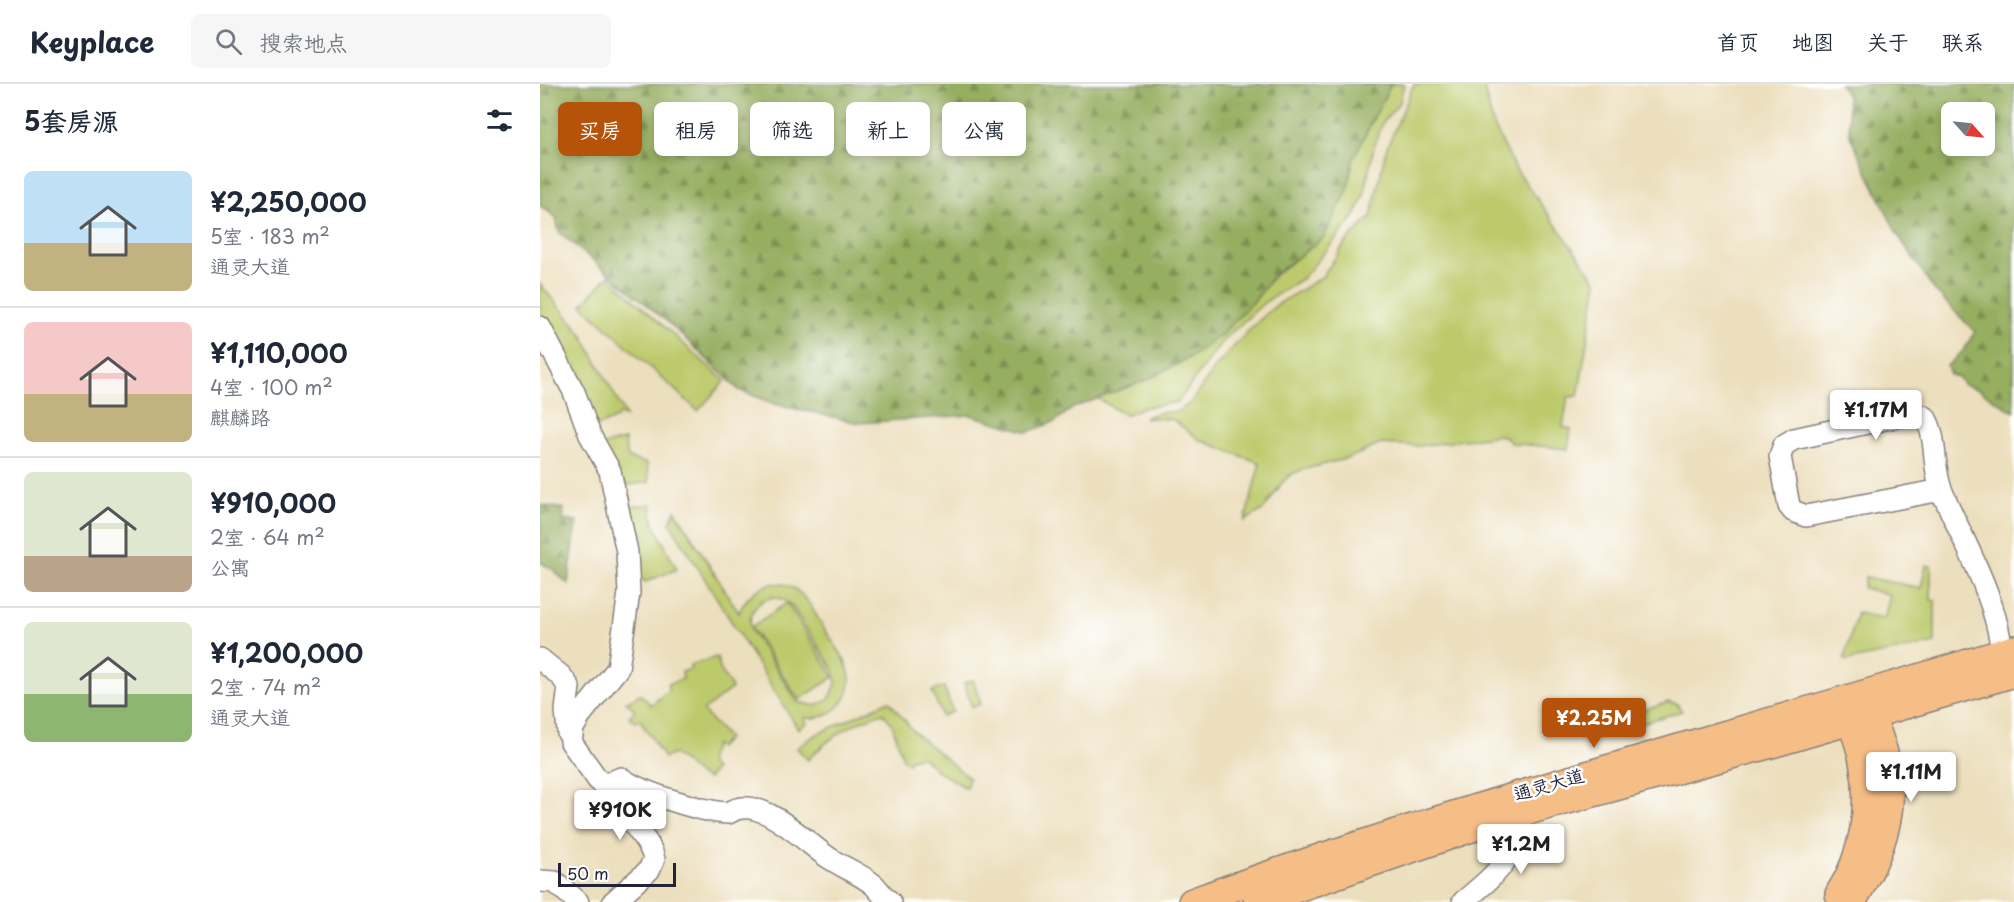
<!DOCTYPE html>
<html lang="zh">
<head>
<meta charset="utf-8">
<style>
  body { margin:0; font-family:"Playpen Sans","LXGW WenKai TC",sans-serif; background:#f6f6f7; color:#1f2937; height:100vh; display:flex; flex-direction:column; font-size:22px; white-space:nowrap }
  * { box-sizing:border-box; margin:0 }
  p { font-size:20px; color:#747a83 }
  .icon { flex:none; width:33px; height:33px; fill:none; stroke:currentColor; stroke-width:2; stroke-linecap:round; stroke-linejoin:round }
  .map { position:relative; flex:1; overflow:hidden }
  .panel { display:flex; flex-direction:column; background:#fff; width:540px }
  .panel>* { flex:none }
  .hud { position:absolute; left:18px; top:18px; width:570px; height:54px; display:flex; gap:12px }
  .needle { width:39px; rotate:117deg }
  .controls { position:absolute; left:1401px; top:18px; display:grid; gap:12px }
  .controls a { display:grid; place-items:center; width:54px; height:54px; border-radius:9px; background:#fff; box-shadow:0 3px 9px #0003; font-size:30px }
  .scale { position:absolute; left:18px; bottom:15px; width:118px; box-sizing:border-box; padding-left:6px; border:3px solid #22223b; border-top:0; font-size:16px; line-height:21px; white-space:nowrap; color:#22223b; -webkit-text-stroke:4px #fff; paint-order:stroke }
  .price { position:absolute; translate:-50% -51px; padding:0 14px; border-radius:6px; background:#fff; color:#222; font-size:20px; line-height:39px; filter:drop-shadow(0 2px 3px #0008) }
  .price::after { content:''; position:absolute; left:50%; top:36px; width:18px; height:14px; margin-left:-9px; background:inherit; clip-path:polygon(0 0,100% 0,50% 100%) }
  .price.selected { background:#b45309; color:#fff }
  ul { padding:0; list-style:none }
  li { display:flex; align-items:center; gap:18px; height:150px; padding:0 24px }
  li+li { border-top:2px solid #e0e1e3 }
  li span { display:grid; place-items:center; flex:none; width:168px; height:120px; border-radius:9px; color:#555 }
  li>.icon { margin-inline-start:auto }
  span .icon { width:72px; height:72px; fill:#fffc; stroke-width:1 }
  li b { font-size:26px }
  h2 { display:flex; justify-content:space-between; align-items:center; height:72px; padding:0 24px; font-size:26px }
  .chip { padding:0 21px; border-radius:9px; background:#fff; box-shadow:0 3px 9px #0003; font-size:21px; line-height:54px }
  .chip.selected { background:#b45309; color:#fff }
  header { display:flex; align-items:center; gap:36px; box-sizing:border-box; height:84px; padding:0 30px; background:#fff; border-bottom:2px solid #e0e1e3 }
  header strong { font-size:28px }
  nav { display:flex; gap:33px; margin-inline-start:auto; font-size:21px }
  .search { width:420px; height:54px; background:#f6f6f7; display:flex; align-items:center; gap:15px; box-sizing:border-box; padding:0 21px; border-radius:9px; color:#747a83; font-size:22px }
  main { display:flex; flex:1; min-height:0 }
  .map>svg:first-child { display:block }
  .green { fill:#bdca6c; stroke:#707654; stroke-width:1.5; fill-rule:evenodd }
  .forest { fill:url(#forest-firs); stroke:#5c684e; stroke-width:1.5; fill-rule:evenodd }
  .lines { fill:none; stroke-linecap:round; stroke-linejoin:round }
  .minor-casing { stroke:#87807c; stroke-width:24 }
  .major-casing { stroke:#87807c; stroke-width:30 }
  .minor { stroke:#fff; stroke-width:21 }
  .major { stroke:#f6be87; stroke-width:27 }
  .labels { text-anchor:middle; stroke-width:5; stroke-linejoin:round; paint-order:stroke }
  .street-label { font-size:18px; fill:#22223b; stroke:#fff }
</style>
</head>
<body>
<header>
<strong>Keyplace</strong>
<div class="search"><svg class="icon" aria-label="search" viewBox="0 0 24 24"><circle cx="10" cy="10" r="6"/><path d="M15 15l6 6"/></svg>搜索地点</div>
<nav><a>首页</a><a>地图</a><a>关于</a><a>联系</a></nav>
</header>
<main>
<section class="panel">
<h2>5套房源<svg class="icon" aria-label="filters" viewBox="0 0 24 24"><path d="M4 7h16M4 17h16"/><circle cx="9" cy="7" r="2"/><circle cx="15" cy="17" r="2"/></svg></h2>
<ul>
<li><span style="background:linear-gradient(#bfe0f5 60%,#c2b280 0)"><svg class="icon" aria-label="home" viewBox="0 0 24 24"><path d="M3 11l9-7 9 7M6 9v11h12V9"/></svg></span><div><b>¥2,250,000</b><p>5室 · 183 m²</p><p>通灵大道</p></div></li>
<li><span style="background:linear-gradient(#f6c9c9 60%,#c2b280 0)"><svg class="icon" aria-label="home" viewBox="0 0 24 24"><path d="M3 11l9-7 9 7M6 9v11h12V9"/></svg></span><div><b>¥1,110,000</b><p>4室 · 100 m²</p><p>麒麟路</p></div></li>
<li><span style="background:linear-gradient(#dfe7d0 70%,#b9a48a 0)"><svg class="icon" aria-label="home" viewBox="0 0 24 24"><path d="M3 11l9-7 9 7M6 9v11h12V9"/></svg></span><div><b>¥910,000</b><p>2室 · 64 m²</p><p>公寓</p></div></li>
<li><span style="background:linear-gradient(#dfe7d0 60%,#8fb573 0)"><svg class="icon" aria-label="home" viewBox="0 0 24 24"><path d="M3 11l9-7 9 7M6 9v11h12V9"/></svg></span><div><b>¥1,200,000</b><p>2室 · 74 m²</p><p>通灵大道</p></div></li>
</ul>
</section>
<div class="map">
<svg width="1474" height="818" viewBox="0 0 1474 818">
  <defs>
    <pattern id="forest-firs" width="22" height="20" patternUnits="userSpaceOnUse" patternTransform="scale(1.5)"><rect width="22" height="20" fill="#96ae60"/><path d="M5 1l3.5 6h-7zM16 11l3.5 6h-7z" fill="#7a8d50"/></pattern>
  </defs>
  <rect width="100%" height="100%" fill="#fff"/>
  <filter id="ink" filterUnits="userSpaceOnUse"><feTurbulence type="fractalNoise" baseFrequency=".0167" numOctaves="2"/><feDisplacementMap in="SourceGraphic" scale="12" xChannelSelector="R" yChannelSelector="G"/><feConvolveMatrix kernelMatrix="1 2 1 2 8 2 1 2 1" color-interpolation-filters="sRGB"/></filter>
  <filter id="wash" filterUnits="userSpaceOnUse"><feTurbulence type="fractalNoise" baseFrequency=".008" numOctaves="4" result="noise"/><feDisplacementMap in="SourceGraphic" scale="24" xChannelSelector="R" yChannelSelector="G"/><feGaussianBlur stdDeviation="1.35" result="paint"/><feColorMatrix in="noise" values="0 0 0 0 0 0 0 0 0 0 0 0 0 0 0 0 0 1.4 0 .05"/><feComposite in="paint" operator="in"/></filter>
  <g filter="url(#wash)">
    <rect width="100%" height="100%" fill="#ecdfbd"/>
    <path class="green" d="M851 0H864L860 18 843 38 834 62 824 111 815 132 763 194 725 218 683 256 638 318 601 324 585 331 557 314 652 272 680 252 716 215 733 192 783 154 808 106 813 75Z
      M874 0H943L953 40 975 84 1057 198 1038 312 1028 313 1023 343 1031 345 1028 365 971 359 966 353 959 351 880 362 841 360 809 374 761 386 750 391 742 399 724 425 705 437 720 379 660 356 632 335 604 334 617 329 638 327 650 319 678 280 711 244 735 222 782 193 806 158 831 133 846 66Z
      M68 192 185 297 158 327 42 221Z
      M0 200 42 250 86 332 79 330 77 334 54 344 0 233Z
      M85 356C86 380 91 373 107 380L109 398 80 402 59 362Z
      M111 420 114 440 137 485 105 498 92 485 85 424Z
      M135 426 199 529C209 504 238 488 261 510 271 519 277 533 284 545 292 557 304 571 308 585 317 614 292 637 264 634L267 639 258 645 130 439ZM234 513 242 515 252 522 294 587 296 600 290 614 276 622 258 618 212 548C206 531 216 516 234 513Z
      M1386 481 1391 482V516H1395V559L1306 577 1304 575 1317 529 1344 535 1350 511 1323 504 1325 493 1381 504Z
      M247 519 294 593 259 616 211 543Z
      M177 573 180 585 192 604 163 627 188 654 179 664 175 660 170 674V681L175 685 168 695 159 691 134 670 124 674 100 636 95 638 89 633 95 626 86 618 100 610 111 621 128 607V600L143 595 142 588 151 585 150 581Z
      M433 596 441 620 432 623 424 599Z
      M404 603 413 628 402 632 392 607Z
      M349 617 375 649 429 694 426 704 396 686 382 672 370 675 368 679 363 675 352 640 343 629C316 636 287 655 268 676L257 664 275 651Z
      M1128 618 1137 620 1142 627 1082 645 1087 632Z"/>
    <path class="forest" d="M0 0H851L813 75 808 106 783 154 733 192 716 215 680 252 652 272 609 295 533 324 514 338 488 348 430 331 319 339 235 320 199 306 132 242 19 148 16 133 0 122Z
      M1300 0H1474V328L1439 306 1424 301 1418 293 1410 291 1407 282 1422 268 1435 248 1395 207 1356 148 1310 52 1307 12ZM1412 28H1444V62H1412Z
      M0 421 24 425 23 436 37 438 28 500 12 485 0 478Z"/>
  </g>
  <g filter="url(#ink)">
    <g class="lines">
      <g class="minor-casing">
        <path id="minor" d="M0 243 34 308 50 351 70 387 87 468 89 509 78 584 42 629 33 644 31 658 58 696 64 701 81 694C99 708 166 729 189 729 218 707 267 760 289 774 304 784 321 790 334 801 340 807 343 813 350 818
          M1401 406 1266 432 1253 427 1249 422 1240 372 1244 361 1254 355 1373 329 1385 333C1398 354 1392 382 1401 405 1423 458 1456 511 1462 569
          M0 575 21 592 29 603 26 626 28 649 31 651
          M0 797 15 798 38 818
          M73 818 109 786 114 775C109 747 74 739 96 704
          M923 818C959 787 973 778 982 729"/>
      </g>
      <g class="major-casing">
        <path id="major" d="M1299 810C1324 771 1332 722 1323 677 1320 657 1310 639 1305 620
          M652 818C922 720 1200 650 1474 565
          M717 818 955 736 1235 659 1474 589
          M1312 818C1335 780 1353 741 1349 695 1347 668 1333 641 1326 615"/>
      </g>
      <use href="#minor" class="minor"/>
      <use href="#major" class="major"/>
    </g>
  </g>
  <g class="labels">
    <g class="street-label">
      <text transform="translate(1009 701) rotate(-16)" y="6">通灵大道</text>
    </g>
  </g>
</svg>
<div class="controls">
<a><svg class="needle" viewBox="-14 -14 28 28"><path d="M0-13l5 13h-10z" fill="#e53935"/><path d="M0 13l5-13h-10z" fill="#747a83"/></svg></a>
</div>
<div class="scale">50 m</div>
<b class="price" style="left:1336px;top:357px">¥1.17M</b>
<b class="price selected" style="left:1054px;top:665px">¥2.25M</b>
<b class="price" style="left:1371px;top:719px">¥1.11M</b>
<b class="price" style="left:80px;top:757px">¥910K</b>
<b class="price" style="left:981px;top:791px">¥1.2M</b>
<div class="hud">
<a class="chip selected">买房</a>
<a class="chip">租房</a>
<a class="chip">筛选</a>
<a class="chip">新上</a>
<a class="chip">公寓</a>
</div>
</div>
</main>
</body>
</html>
